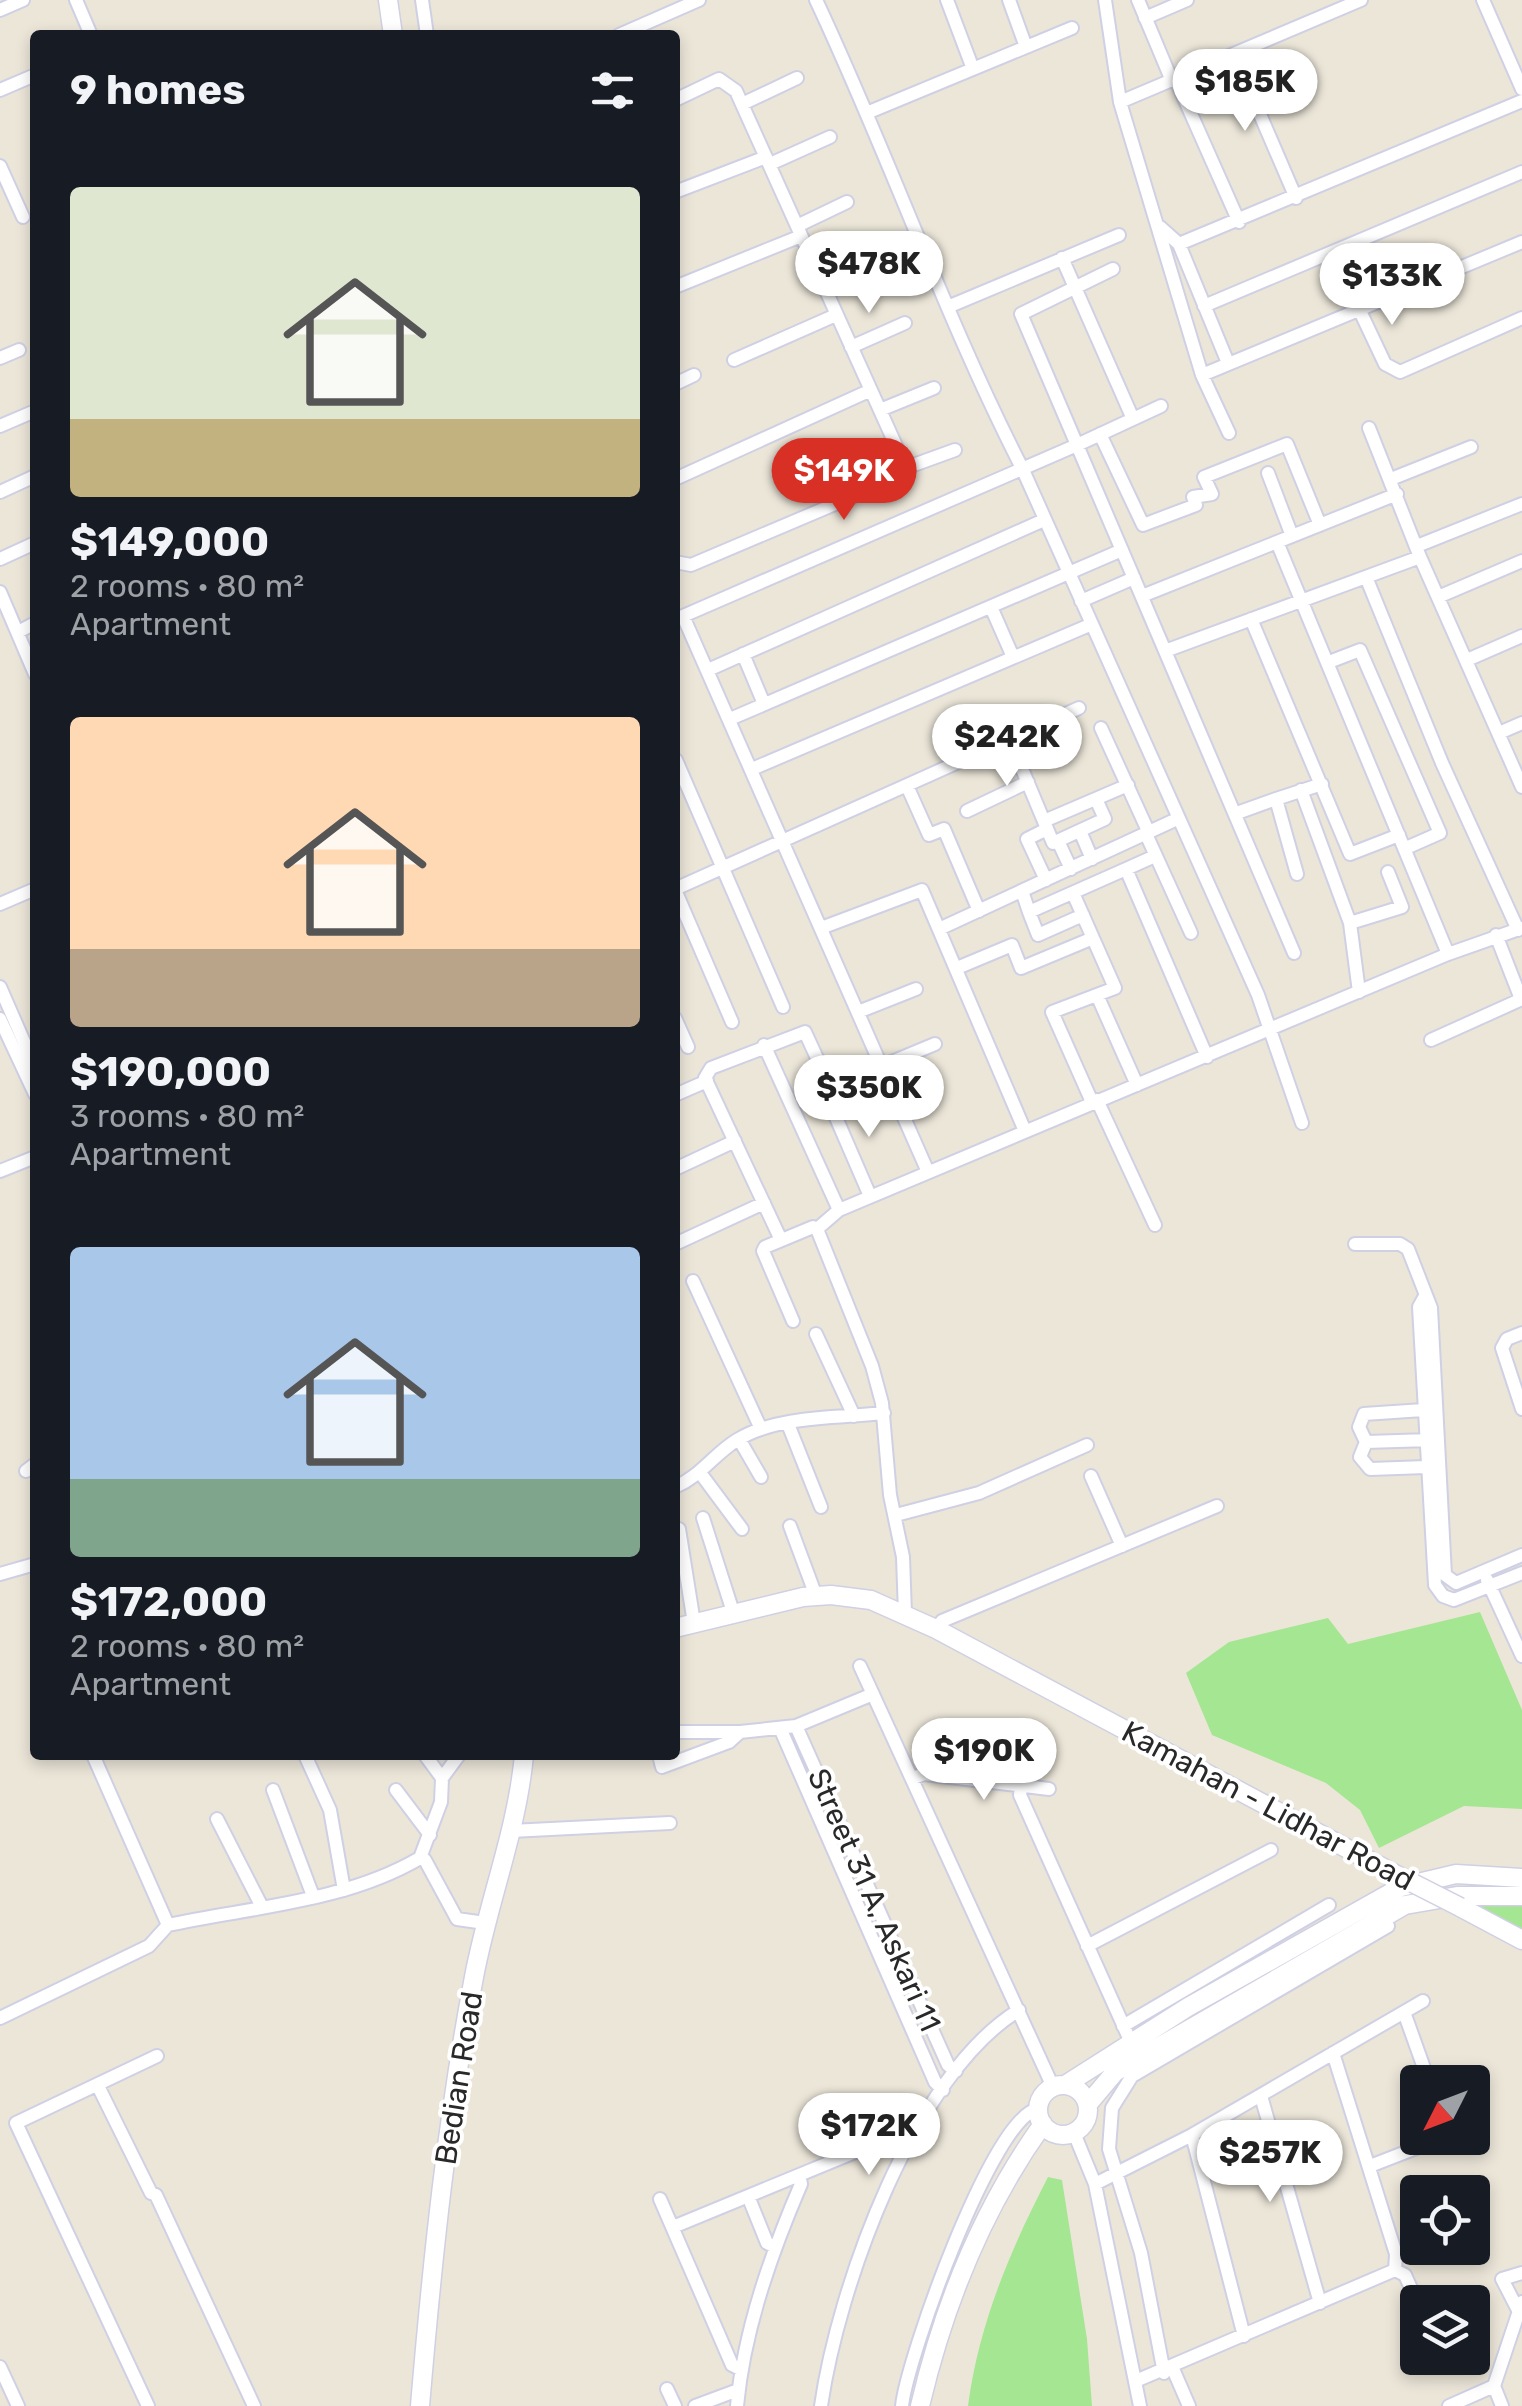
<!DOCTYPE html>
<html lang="en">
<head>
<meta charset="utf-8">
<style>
  body { margin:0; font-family:Rubik,sans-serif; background:#20242c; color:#f1f3f6; height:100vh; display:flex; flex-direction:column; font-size:38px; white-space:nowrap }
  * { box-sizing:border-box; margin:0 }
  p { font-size:32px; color:#9ea1a6 }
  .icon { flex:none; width:55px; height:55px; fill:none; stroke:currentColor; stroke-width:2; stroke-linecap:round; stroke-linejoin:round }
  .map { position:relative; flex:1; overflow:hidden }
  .details { position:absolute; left:30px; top:30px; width:650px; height:1730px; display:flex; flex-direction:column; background:#171b24; border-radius:10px; box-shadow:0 5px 15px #0003 }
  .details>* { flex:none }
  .needle { width:65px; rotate:228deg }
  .fabs { position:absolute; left:1400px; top:2065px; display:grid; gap:20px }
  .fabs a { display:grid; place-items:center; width:90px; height:90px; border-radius:10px; background:#171b24; box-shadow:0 5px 15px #0003; font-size:50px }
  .price { position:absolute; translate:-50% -85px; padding:0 22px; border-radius:35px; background:#fff; color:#222; font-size:32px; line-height:65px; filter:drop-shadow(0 2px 5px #0008) }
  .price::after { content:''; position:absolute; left:50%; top:60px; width:30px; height:22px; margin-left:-15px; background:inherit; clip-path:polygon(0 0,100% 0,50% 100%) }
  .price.active { background:#d93025; color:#fff }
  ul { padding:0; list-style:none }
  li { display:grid; align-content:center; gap:20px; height:530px; padding:0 40px }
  li span { display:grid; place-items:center; height:310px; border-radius:10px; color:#555 }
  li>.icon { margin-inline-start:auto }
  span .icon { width:180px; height:180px; fill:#fffc; stroke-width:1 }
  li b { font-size:42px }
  h2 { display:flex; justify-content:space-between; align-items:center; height:120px; padding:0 40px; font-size:42px }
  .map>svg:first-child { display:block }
  .green { fill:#a4e692 }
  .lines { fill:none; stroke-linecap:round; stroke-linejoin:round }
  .street-casing { stroke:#cfd0e3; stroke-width:16 }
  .secondary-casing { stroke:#cfd0e3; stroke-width:21 }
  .street { stroke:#fff; stroke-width:12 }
  .secondary { stroke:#fff; stroke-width:18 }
  .secondary-bridge-casing { stroke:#cfd0e3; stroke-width:21; stroke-linecap:butt }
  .secondary-bridge { stroke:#fff; stroke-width:18 }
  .labels { text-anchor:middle; stroke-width:8; stroke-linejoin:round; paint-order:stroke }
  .street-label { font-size:30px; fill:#292929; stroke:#fff }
</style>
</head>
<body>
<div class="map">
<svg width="1522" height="2406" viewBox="0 0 1522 2406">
  <rect width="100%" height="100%" fill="#ece6d9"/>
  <path class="green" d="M1480 1612 1522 1710V1809L1464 1806 1379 1848 1360 1810 1326 1783 1212 1735 1186 1673 1229 1642 1328 1618 1348 1644Z
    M1469 1902 1522 1903V1930Z
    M1048 2177 1062 2180 1087 2339 1092 2406H968C979 2323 1010 2251 1048 2177Z"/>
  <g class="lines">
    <g class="street-casing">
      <path id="street" d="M76 0 91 35
        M422 0 427 35
        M816 0C889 155 945 318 1023 470L1258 995 1302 1123
        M947 0 973 69
        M1009 0 1026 47
        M1105 0 1120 102 1202 375 1229 433
        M1138 0 1172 81
        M1483 0 1522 89
        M0 10 23 0
        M1145 18 1187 0
        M619 35 699 0
        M1234 54 1296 198
        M1176 80 1239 222
        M0 90 35 75
        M675 100 719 79 736 91 902 459 897 471
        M1120 102 1361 0
        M742 104 797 78
        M869 112 1072 28
        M770 164 830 137
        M0 166 23 217
        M675 192 766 157
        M797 226 847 202
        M1160 227 1179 244 1228 363
        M1179 244 1522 101
        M1062 258 1133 419
        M675 287 801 236
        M824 288 884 262
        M950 306 1119 235
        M1204 306 1522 172
        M1360 311 1385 364 1400 372 1522 318
        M851 347 905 323
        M0 358 19 350
        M734 360 836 315
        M1202 375 1522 242
        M675 384 694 375
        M1161 406 1077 445 1165 651 1420 557
        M880 410 934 388
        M0 426 35 411
        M1369 428 1420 557 1522 787
        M1100 434 1143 525 1196 505 1193 497 1212 494 1204 477 1287 444 1320 525
        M1268 473 1292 536
        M675 479 871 390
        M1391 479 1471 447
        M0 492 35 476
        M1277 542 1448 954
        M1417 546 1522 504
        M0 559 35 543
        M675 562 691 565 861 493 897 471 955 450
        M1366 577 1442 763 1518 930
        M0 592 35 674
        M1142 596 1397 494
        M1438 597 1522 561
        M1081 601 1134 578
        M991 607 1013 657
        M1251 619 1350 854 1399 835
        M18 632 35 623
        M1165 651 1294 953
        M743 654 764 704
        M1467 660 1522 636
        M1329 662 1360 650 1440 833 1406 848
        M708 670 1044 520
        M730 719 1122 550
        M1101 728 1149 833
        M1499 733 1522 723
        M1010 740 1053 843 1105 819 1096 799
        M676 760 783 1007
        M752 769 1092 624
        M908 788 929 835 944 829 979 911
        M1301 790 1350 923 1359 992
        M967 811 1028 782
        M1237 813 1276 799
        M1044 821 1128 785
        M1080 831 1092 859
        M1146 834 1191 933
        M1058 841 1071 869
        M1155 856 1126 869 1207 1057
        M1297 874 1276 799 1322 784
        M1046 880 1027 839 1047 829
        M675 889 1079 708
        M675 890 732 1022
        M1022 891 1029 912 1126 869
        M1073 893 1115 988 1052 1012 1092 1102
        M0 904 35 889
        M1029 912 1038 935 1083 915
        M1350 923 1402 907 1388 872
        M821 928 922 890 1025 1131
        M939 929 1177 819
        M1496 935 1521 999
        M957 968 1012 945 1021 968 1093 938
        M0 987 35 1067
        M1097 995 1137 1085
        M858 1012 916 989
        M675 1018 688 1047
        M0 1019 35 1094
        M1431 1040 1522 999
        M764 1045 839 1210
        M882 1066 935 1044
        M675 1095 707 1081
        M828 1099 870 1196
        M1097 1100 1155 1225
        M675 1169 735 1141
        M0 1171 35 1157
        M928 1172 683 616 1077 445 1021 314 1113 269
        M817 1229 872 1366 882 1403 890 1495 903 1557 905 1614
        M781 1240 705 1078 711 1068 805 1032 833 1093
        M675 1244 764 1203
        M1355 1244H1400L1408 1249 1431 1308 1445 1575 1456 1583 1522 1555
        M693 1281 761 1429
        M1424 1298 1419 1307 1435 1585 1443 1596 1454 1600 1522 1573
        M793 1321 763 1251 765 1247 813 1227 817 1229 839 1210 1448 954 1522 928
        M1522 1333 1507 1339 1502 1348 1522 1409
        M816 1334 854 1416
        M788 1424 821 1507
        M739 1439 761 1477
        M1366 1442 1359 1427 1364 1414 1423 1410
        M1366 1442 1360 1457 1370 1469 1426 1467
        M1366 1442 1429 1440
        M26 1471 35 1464
        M701 1474 742 1529
        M1091 1476 1122 1546
        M675 1487C701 1476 714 1454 737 1440 778 1415 838 1418 884 1413
        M896 1515 979 1493 1087 1445
        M703 1518 733 1612
        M790 1526 816 1596
        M679 1529 694 1623
        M0 1574 35 1564
        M1487 1580 1522 1656
        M936 1629 942 1621 1217 1506
        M860 1666 1053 2087
        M796 1726 948 2065 956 2071
        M780 1728 935 2082 943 2090
        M675 1732H740
        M305 1755 330 1810 344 1890
        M425 1755 442 1778 441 1802 420 1858 425 1860 457 1919 485 1923
        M659 1755 662 1767 729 1742 740 1732 796 1726 873 1694
        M442 1778 459 1755
        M913 1778 924 1774 1049 1789
        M1021 1786 1020 1795 1133 2047
        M273 1790 313 1896
        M396 1790 430 1835
        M217 1819 261 1905
        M511 1831 670 1823
        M168 1925C252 1907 345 1902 420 1858
        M1087 1946 1271 1850
        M1404 2012 1429 2082
        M0 2018 149 1946 168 1925 93 1755
        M1123 2026 1329 1905
        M1333 2053 1396 2254 1395 2270
        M98 2086 151 2193 156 2195 254 2406
        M1261 2096 1320 2303
        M1472 2127H1473
        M1074 2133 1095 2184 1140 2406
        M1192 2135 1244 2336
        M1370 2166 1442 2138
        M1095 2184 1192 2135 1423 2001
        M748 2196 767 2243 775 2247
        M660 2199 732 2365 742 2370
        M673 2227 906 2131H917
        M1395 2270 1405 2275 1414 2295
        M1518 2310 1502 2279 1522 2273
        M0 2367 18 2406
        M1173 2369 1189 2406
        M1164 2373 1141 2253 1109 2149 1112 2108 1132 2076 1388 1926
        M1138 2380 1395 2270
        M667 2389 675 2406
        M148 2406 16 2123 157 2056
        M695 2406 738 2390
        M737 2406C744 2330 771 2254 801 2184L799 2176
        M821 2406C838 2288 913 2075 1019 2010
        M902 2406C907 2358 993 2116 1038 2109
        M1449 2406 1494 2386
        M1502 2406 1494 2386 1522 2302"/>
    </g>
    <g class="secondary-casing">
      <path id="secondary" d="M388 0 393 35
        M675 1628 803 1597 831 1595 871 1600 936 1629 1393 1873
        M1460 1907 1522 1940
        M1065 2085 1188 2007 1401 1887 1456 1874 1522 1878
        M1038 2110a25 25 0 1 1 50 0a25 25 0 1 1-50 0Z
        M1088 2104 1115 2072 1405 1905 1457 1896H1522
        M420 2406C432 2263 447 2118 474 1977 488 1902 517 1831 524 1755
        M920 2406C944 2304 982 2209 1043 2124"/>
    </g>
    <use href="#street" class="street"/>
    <use href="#secondary" class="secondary"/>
    <g class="secondary-bridge-casing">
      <path id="secondary-bridge" d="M1393 1873 1460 1907"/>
    </g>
    <use href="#secondary-bridge" class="secondary-bridge"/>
  </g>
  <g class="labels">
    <g class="street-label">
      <text transform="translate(1268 1806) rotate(28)" y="10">Kamahan - Lidhar Road</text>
      <text transform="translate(874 1900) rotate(66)" y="10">Street 31 A, Askari 11</text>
      <text transform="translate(459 2078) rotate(-81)" y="10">Bedian Road</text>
    </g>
  </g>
</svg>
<div class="fabs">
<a><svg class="needle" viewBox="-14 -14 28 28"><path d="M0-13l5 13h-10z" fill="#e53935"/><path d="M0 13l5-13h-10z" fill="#9ea1a6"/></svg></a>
<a><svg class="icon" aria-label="locate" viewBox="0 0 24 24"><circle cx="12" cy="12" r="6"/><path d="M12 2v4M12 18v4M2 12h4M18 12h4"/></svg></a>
<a><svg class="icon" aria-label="layers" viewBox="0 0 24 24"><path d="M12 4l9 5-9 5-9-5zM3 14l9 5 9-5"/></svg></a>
</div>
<b class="price" style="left:1245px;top:134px">$185K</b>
<b class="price" style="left:869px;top:316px">$478K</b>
<b class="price" style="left:1392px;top:328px">$133K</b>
<b class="price active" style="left:844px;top:523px">$149K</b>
<b class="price" style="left:1007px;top:789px">$242K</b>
<b class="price" style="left:869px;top:1140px">$350K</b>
<b class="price" style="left:984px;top:1803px">$190K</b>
<b class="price" style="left:869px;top:2178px">$172K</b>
<b class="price" style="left:1270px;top:2205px">$257K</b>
<section class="details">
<h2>9 homes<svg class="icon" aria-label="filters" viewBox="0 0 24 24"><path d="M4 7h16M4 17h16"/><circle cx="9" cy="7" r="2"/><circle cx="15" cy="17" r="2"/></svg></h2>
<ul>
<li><span style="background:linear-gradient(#dfe7d0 75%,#c2b280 0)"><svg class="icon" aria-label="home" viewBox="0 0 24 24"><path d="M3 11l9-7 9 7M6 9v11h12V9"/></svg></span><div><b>$149,000</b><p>2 rooms · 80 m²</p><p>Apartment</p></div></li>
<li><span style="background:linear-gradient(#ffd9b3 75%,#b9a48a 0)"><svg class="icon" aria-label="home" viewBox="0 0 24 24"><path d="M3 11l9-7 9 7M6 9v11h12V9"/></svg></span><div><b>$190,000</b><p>3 rooms · 80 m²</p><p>Apartment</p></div></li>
<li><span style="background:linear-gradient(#a9c7e8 75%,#7fa58c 0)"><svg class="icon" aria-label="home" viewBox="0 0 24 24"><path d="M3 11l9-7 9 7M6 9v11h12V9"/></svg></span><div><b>$172,000</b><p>2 rooms · 80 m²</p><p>Apartment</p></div></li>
</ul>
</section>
</div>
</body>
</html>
